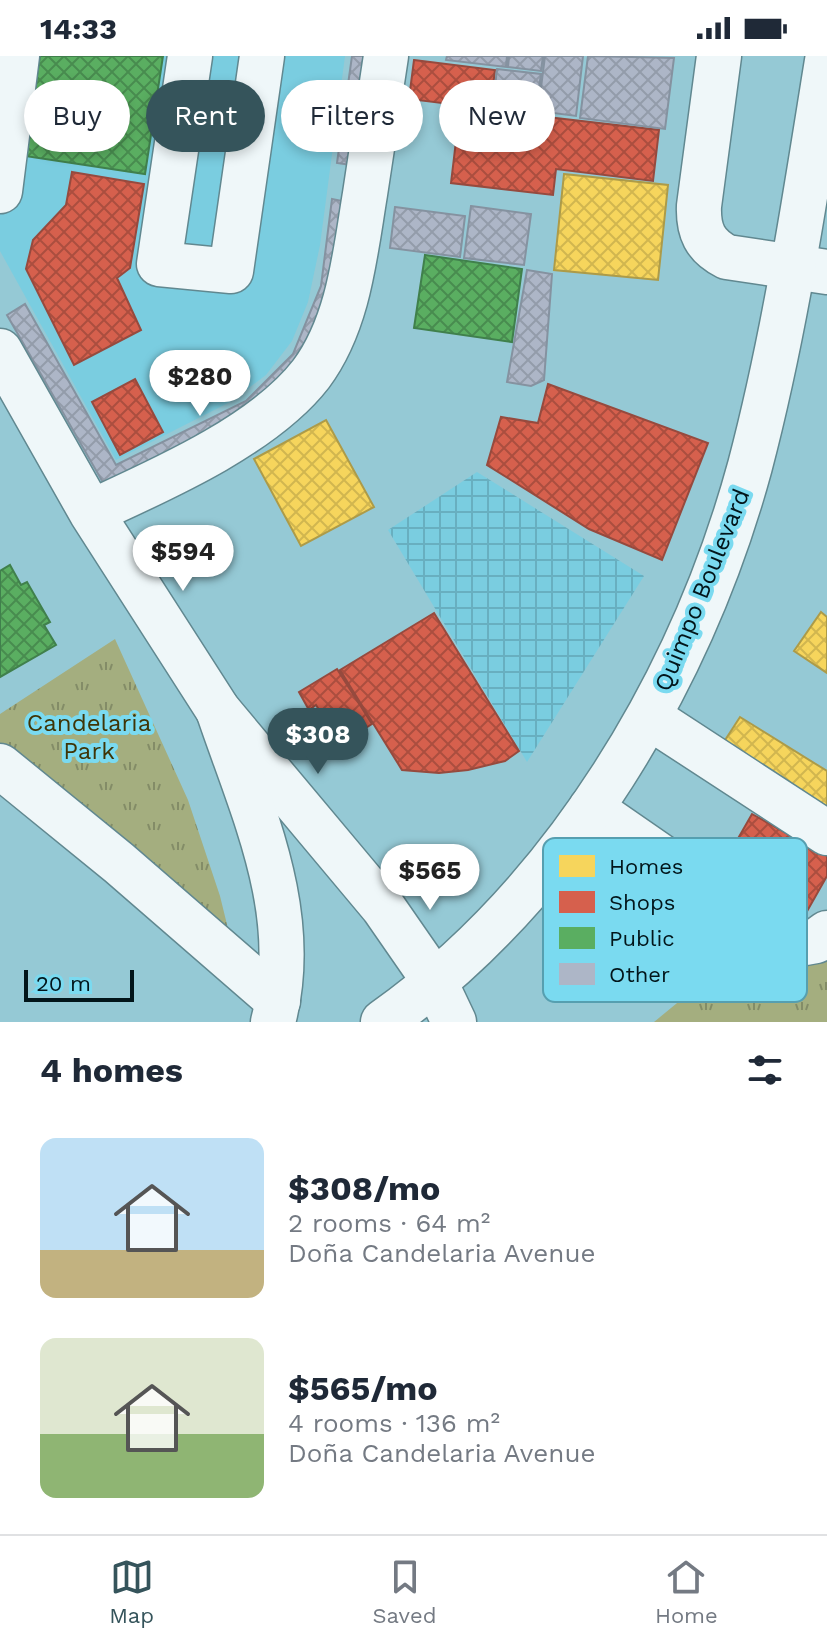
<!DOCTYPE html>
<html lang="en">
<head>
<meta charset="utf-8">
<style>
  body { margin:0; font-family:"Work Sans",sans-serif; background:#f6f6f7; color:#1f2937; height:100vh; display:flex; flex-direction:column; font-size:30px; white-space:nowrap }
  * { box-sizing:border-box; margin:0 }
  p { font-size:26px; color:#747a83 }
  .icon { flex:none; width:44px; height:44px; fill:none; stroke:currentColor; stroke-width:2; stroke-linecap:round; stroke-linejoin:round }
  .map { position:relative; height:966px; overflow:hidden }
  .panel { display:flex; flex-direction:column; background:#fff; flex:1 }
  .panel>* { flex:none }
  .guide { position:absolute; left:24px; top:24px; width:780px; height:72px; display:flex; gap:16px }
  .scale { position:absolute; left:24px; bottom:20px; width:110px; box-sizing:border-box; padding-left:8px; border:4px solid #02151a; border-top:0; font-size:22px; line-height:28px; white-space:nowrap; color:#02151a; -webkit-text-stroke:6px #7adaf0; paint-order:stroke }
  .price { position:absolute; translate:-50% -68px; padding:0 18px; border-radius:28px; background:#fff; color:#222; font-size:26px; line-height:52px; filter:drop-shadow(0 2px 4px #0008) }
  .price::after { content:''; position:absolute; left:50%; top:48px; width:24px; height:18px; margin-left:-12px; background:inherit; clip-path:polygon(0 0,100% 0,50% 100%) }
  .price.current { background:#35545b; color:#fff }
  ul { padding:0; list-style:none }
  li { display:flex; align-items:center; gap:24px; height:200px; padding:0 40px }
  li span { display:grid; place-items:center; flex:none; width:224px; height:160px; border-radius:16px; color:#555 }
  li>.icon { margin-inline-start:auto }
  span .icon { width:96px; height:96px; fill:#fffc; stroke-width:1 }
  li b { font-size:34px }
  h2 { display:flex; justify-content:space-between; align-items:center; height:96px; padding:0 40px; font-size:34px }
  .pill { padding:0 28px; border-radius:36px; background:#fff; box-shadow:0 4px 12px #0003; font-size:28px; line-height:72px }
  .pill.current { background:#35545b; color:#fff }
  .status { display:flex; justify-content:space-between; align-items:center; height:56px; padding:0 40px; background:#fff; direction:ltr }
  .status svg { height:22px; fill:currentColor }
  .dock { display:flex; justify-content:space-around; align-items:center; height:112px; border-top:2px solid #e0e1e3; background:#fff; font-size:22px; color:#747a83 }
  .dock a { display:grid; justify-items:center; gap:4px }
  .dock .current { color:#35545b }
  .map>svg:first-child { display:block }
  .built { fill:#7acde0 }
  .industrial { fill:url(#industrial-grid) }
  .grass { fill:url(#grass-tufts) }
  .homes { fill:url(#homes-cross-hatch); stroke:#ad9b48; stroke-width:2 }
  .shops { fill:url(#shops-cross-hatch); stroke:#964a3e; stroke-width:2 }
  .public { fill:url(#public-cross-hatch); stroke:#40804c; stroke-width:2 }
  .building { fill:url(#building-cross-hatch); stroke:#8592a0; stroke-width:2 }
  .lines { fill:none; stroke-linecap:round; stroke-linejoin:round }
  .minor-casing { stroke:#618890; stroke-width:47 }
  .major-casing { stroke:#618890; stroke-width:47 }
  .minor { stroke:#eff7f9; stroke-width:44 }
  .major { stroke:#eff7f9; stroke-width:44 }
  .labels { text-anchor:middle; stroke-width:8; stroke-linejoin:round; paint-order:stroke }
  .street-label { font-size:24px; fill:#02151a; stroke:#7adaf0 }
  .park-label { font-size:24px; fill:#3f3406; stroke:#7adaf0 }
  .key { fill:#7adaf0; stroke:#569fb0; stroke-width:2 }
  .key-label { font-size:22px; fill:#02151a }
</style>
</head>
<body>
<div class="status"><b>14:33</b><svg viewBox="0 0 49 12"><path d="M0 12V9h3v3zM5 12V6h3v6zM10 12V3h3v9zM15 12V0h3v12zM26 1h20v11H26zM47 4h2v5h-2z"/></svg></div>
<div class="map">
<svg width="827" height="966" viewBox="0 0 827 966">
  <defs>
    <pattern id="industrial-grid" width="8" height="8" patternUnits="userSpaceOnUse" patternTransform="scale(2)"><rect width="8" height="8" fill="#7acde0"/><path d="M0 4h8M4 0v8" fill="none" stroke="#68afc0"/></pattern>
    <pattern id="grass-tufts" width="24" height="20" patternUnits="userSpaceOnUse" patternTransform="scale(2)"><rect width="24" height="20" fill="#a4ae7f"/><path d="M3 7l-1-3M5 7V3M7 7l1-3M15 17l-1-3M17 17v-4M19 17l1-3" fill="none" stroke="#838c67"/></pattern>
    <pattern id="homes-cross-hatch" width="8" height="8" patternUnits="userSpaceOnUse" patternTransform="scale(2)"><rect width="8" height="8" fill="#f6d55c"/><path d="M0 0l8 8M0 8l8-8" fill="none" stroke="#d1b64f"/></pattern>
    <pattern id="shops-cross-hatch" width="8" height="8" patternUnits="userSpaceOnUse" patternTransform="scale(2)"><rect width="8" height="8" fill="#d6604d"/><path d="M0 0l8 8M0 8l8-8" fill="none" stroke="#ab4e3f"/></pattern>
    <pattern id="public-cross-hatch" width="8" height="8" patternUnits="userSpaceOnUse" patternTransform="scale(2)"><rect width="8" height="8" fill="#5aae61"/><path d="M0 0l8 8M0 8l8-8" fill="none" stroke="#488c4f"/></pattern>
    <pattern id="building-cross-hatch" width="8" height="8" patternUnits="userSpaceOnUse" patternTransform="scale(2)"><rect width="8" height="8" fill="#adb6c7"/><path d="M0 0l8 8M0 8l8-8" fill="none" stroke="#939caa"/></pattern>
  </defs>
  <rect width="100%" height="100%" fill="#95c9d5"/>
  <path class="built" d="M0 0H345L320 189 308 246 292 285 266 319 230 346 116 404 0 195Z"/>
  <path class="industrial" d="M477 416 644 520 527 706 388 474Z"/>
  <path class="grass" d="M115 583 188 744 220 840 233 893 0 691V658Z
    M739 896 813 907 827 900V966H654Z"/>
  <path class="homes" d="M564 118 668 129 658 224 554 214Z
    M326 364 374 451 301 490 254 403Z
    M821 556 827 561V617L794 595Z
    M740 661 827 715V766L718 695Z"/>
  <path class="shops" d="M414 4 495 14 490 53 409 43Z
    M460 51 659 74 653 125 556 113 553 139 451 127Z
    M72 116 144 128 130 212 117 222 141 274 74 309 26 213 33 184 66 149Z
    M135 323 163 376 120 399 92 346Z
    M548 328 708 387 662 504 589 473 487 409 501 361 538 367Z
    M434 557 519 695 505 705 468 714 439 717 402 714 340 614Z
    M337 613 372 668 340 688 316 649 309 654 299 636Z
    M752 758 827 800V820L801 866 717 819Z"/>
  <path class="public" d="M40 0H163L145 118 25 100Z
    M425 199 522 213 512 286 414 272Z
    M10 509 21 529 27 526 50 566 44 569 56 589 0 621V515Z"/>
  <path class="building" d="M352 0H374L358 110 337 107Z
    M447 0H507L506 11 446 4Z
    M509 0H543L541 15 508 11Z
    M545 0H583L576 60 538 55Z
    M588 0 674 2 665 73 580 62Z
    M497 13 541 18 536 54 493 49Z
    M332 143 352 147 303 312 169 404 105 430 7 259 25 248 116 409 246 345 293 298 321 230Z
    M471 150 531 158 524 209 464 202Z
    M395 151 465 160 460 201 390 192Z
    M527 214 552 218 544 324 531 330 507 326Z"/>
  <g class="lines">
    <g class="minor-casing">
      <path id="minor" d="M190 0 159 208 231 215 262 0
        M719 0 699 150C698 175 705 190 727 201L827 216
        M0 135 17 0
        M0 295 91 456 218 654 383 851 435 926
        M91 456C161 424 264 379 311 318 349 267 355 198 365 138 372 92 379 46 386 0
        M649 661 827 777
        M0 710 119 807 278 945
        M591 752 760 869 805 887 816 885 827 877"/>
    </g>
    <g class="major-casing">
      <path id="major" d="M218 654C252 755 302 858 273 966
        M435 926 454 966
        M383 966C565 837 692 623 750 410 785 277 805 141 827 5"/>
    </g>
    <use href="#minor" class="minor"/>
    <use href="#major" class="major"/>
  </g>
  <g class="labels">
    <g class="street-label">
      <text transform="translate(702 534) rotate(-68)" y="8">Quimpo Boulevard</text>
    </g>
    <g class="park-label">
      <text x="89" y="675">Candelaria<tspan x="89" dy="28">Park</tspan></text>
    </g>
  </g>
  <rect x="543" y="782" width="264" height="164" rx="12" class="key"/>
  <rect x="559" y="799" width="36" height="22" fill="#f6d55c"/>
  <rect x="559" y="835" width="36" height="22" fill="#d6604d"/>
  <rect x="559" y="871" width="36" height="22" fill="#5aae61"/>
  <rect x="559" y="907" width="36" height="22" fill="#adb6c7"/>
  <g class="key-label">
    <text x="609" y="818">Homes</text>
    <text x="609" y="854">Shops</text>
    <text x="609" y="890">Public</text>
    <text x="609" y="926">Other</text>
  </g>
</svg>
<div class="scale">20 m</div>
<b class="price" style="left:200px;top:362px">$280</b>
<b class="price" style="left:183px;top:537px">$594</b>
<b class="price current" style="left:318px;top:720px">$308</b>
<b class="price" style="left:430px;top:856px">$565</b>
<div class="guide">
<a class="pill">Buy</a>
<a class="pill current">Rent</a>
<a class="pill">Filters</a>
<a class="pill">New</a>
</div>
</div>
<section class="panel">
<h2>4 homes<svg class="icon" aria-label="filters" viewBox="0 0 24 24"><path d="M4 7h16M4 17h16"/><circle cx="9" cy="7" r="2"/><circle cx="15" cy="17" r="2"/></svg></h2>
<ul>
<li><span style="background:linear-gradient(#bfe0f5 70%,#c2b280 0)"><svg class="icon" aria-label="home" viewBox="0 0 24 24"><path d="M3 11l9-7 9 7M6 9v11h12V9"/></svg></span><div><b>$308/mo</b><p>2 rooms · 64 m²</p><p>Doña Candelaria Avenue</p></div></li>
<li><span style="background:linear-gradient(#dfe7d0 60%,#8fb573 0)"><svg class="icon" aria-label="home" viewBox="0 0 24 24"><path d="M3 11l9-7 9 7M6 9v11h12V9"/></svg></span><div><b>$565/mo</b><p>4 rooms · 136 m²</p><p>Doña Candelaria Avenue</p></div></li>
</ul>
</section>
<nav class="dock">
<a class="current"><svg class="icon" aria-label="map" viewBox="0 0 24 24"><path d="M3 6l6-2 6 2 6-2v14l-6 2-6-2-6 2zM9 4v14M15 6v14"/></svg>Map</a>
<a><svg class="icon" aria-label="saved" viewBox="0 0 24 24"><path d="M7 4h10v16l-5-4-5 4z"/></svg>Saved</a>
<a><svg class="icon" aria-label="home" viewBox="0 0 24 24"><path d="M3 11l9-7 9 7M6 9v11h12V9"/></svg>Home</a>
</nav>
</body>
</html>
